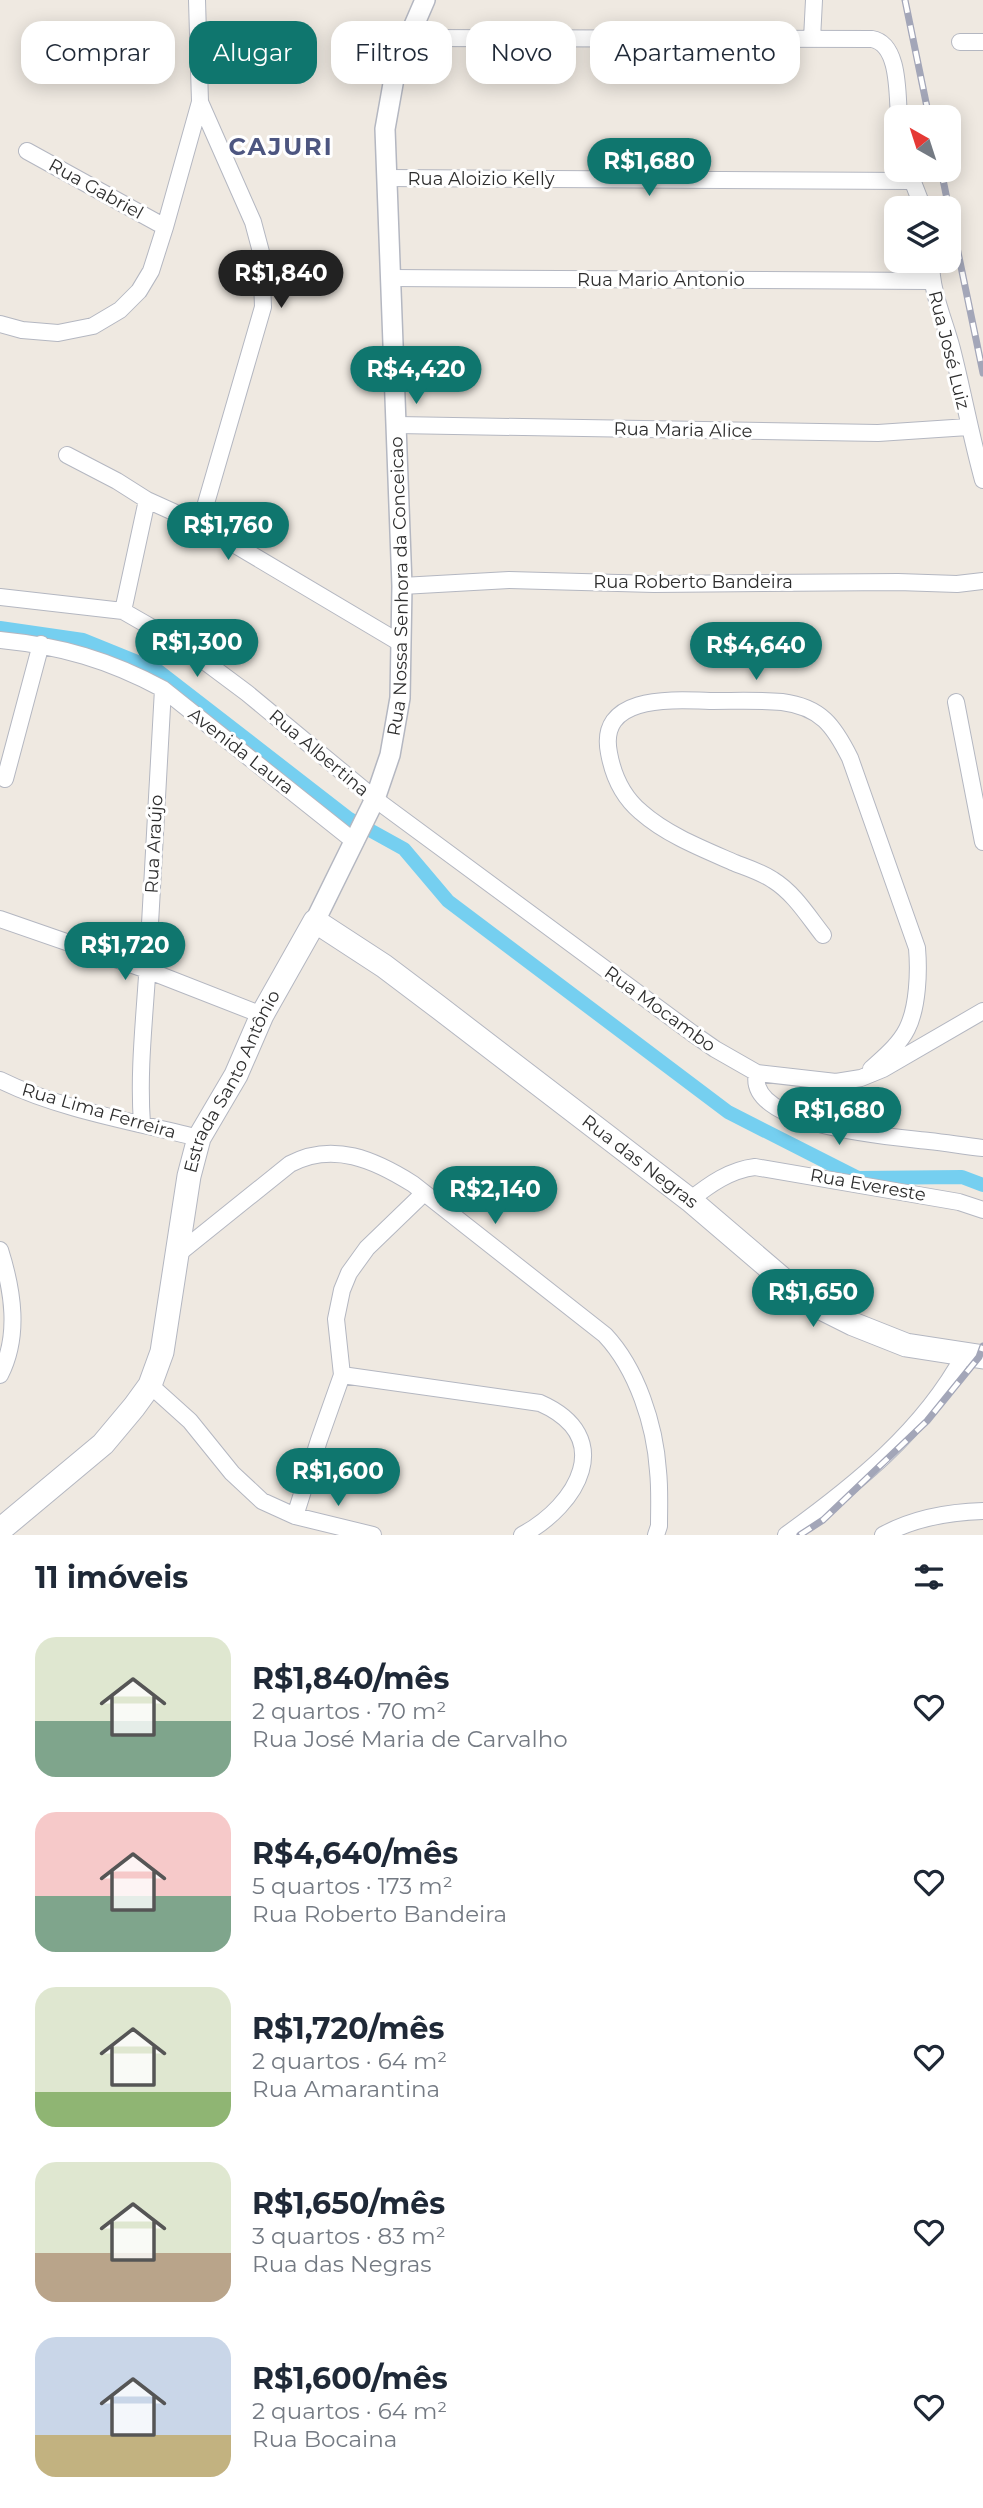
<!DOCTYPE html>
<html lang="pt">
<head>
<meta charset="utf-8">
<style>
  body { margin:0; font-family:Montserrat,sans-serif; background:#f2f2f3; color:#1f2937; height:100vh; display:flex; flex-direction:column; font-size:26px; white-space:nowrap }
  * { box-sizing:border-box; margin:0 }
  p { font-size:23px; color:#747a83 }
  .icon { flex:none; width:38px; height:38px; fill:none; stroke:currentColor; stroke-width:2; stroke-linecap:round; stroke-linejoin:round }
  .map { position:relative; height:1535px; overflow:hidden }
  .sheet { display:flex; flex-direction:column; background:#fff; flex:1 }
  .sheet>* { flex:none }
  .banner { position:absolute; left:21px; top:21px; width:942px; height:63px; display:flex; gap:14px }
  .needle { width:46px; rotate:321deg }
  .controls { position:absolute; left:884px; top:105px; display:grid; gap:14px }
  .controls a { display:grid; place-items:center; width:77px; height:77px; border-radius:14px; background:#fff; box-shadow:0 4px 18px #0003; font-size:35px }
  .price { position:absolute; translate:-50% -60px; padding:0 16px; border-radius:24px; background:#0f766e; color:#fff; font-size:23px; line-height:46px; filter:drop-shadow(0 2px 4px #0008) }
  .price::after { content:''; position:absolute; left:50%; top:42px; width:21px; height:16px; margin-left:-10px; background:inherit; clip-path:polygon(0 0,100% 0,50% 100%) }
  .price.selected { background:#222; color:#fff }
  ul { padding:0; list-style:none }
  li { display:flex; align-items:center; gap:21px; height:175px; padding:0 35px }
  li span { display:grid; place-items:center; flex:none; width:196px; height:140px; border-radius:21px; color:#555 }
  li>.icon { margin-inline-start:auto }
  span .icon { width:84px; height:84px; fill:#fffc; stroke-width:1 }
  li b { font-size:30px }
  h2 { display:flex; justify-content:space-between; align-items:center; height:84px; padding:0 35px; font-size:30px }
  .chip { padding:0 24px; border-radius:21px; background:#fff; box-shadow:0 4px 18px #0003; font-size:24px; line-height:63px }
  .chip.selected { background:#0f766e; color:#fff }
  .map>svg:first-child { display:block }
  .lines { fill:none; stroke-linecap:round; stroke-linejoin:round }
  .canal { stroke:#75cff0; stroke-width:14 }
  .minor-casing { stroke:#b4b7c1; stroke-width:18 }
  .tertiary-casing { stroke:#b4b7c1; stroke-width:22 }
  .secondary-casing { stroke:#b4b7c1; stroke-width:25 }
  .minor { stroke:#fff; stroke-width:16 }
  .tertiary { stroke:#fff; stroke-width:19 }
  .secondary { stroke:#fff; stroke-width:23 }
  .rail-casing { stroke:#a3a6b8; stroke-width:7 }
  .rail { stroke:#fff; stroke-width:4.5; stroke-dasharray:13; stroke-linecap:butt }
  .labels { text-anchor:middle; stroke-width:6; stroke-linejoin:round; paint-order:stroke }
  .street-label { font-size:18px; fill:#2e2e2e; stroke:#fff }
  .district-label { font-size:24px; font-weight:bold; letter-spacing:2px; fill:#4d5680; stroke:#fff }
</style>
</head>
<body>
<div class="map">
<svg width="983" height="1535" viewBox="0 0 983 1535">
  <rect width="100%" height="100%" fill="#efe9e1"/>
  <g class="lines">
    <path class="canal" d="M0 628 83 640 157 670 348 818 404 849 448 901 728 1112 858 1178 962 1177 983 1185"/>
    <g class="minor-casing">
      <path id="minor" d="M407 38 872 39C900 44 897 95 899 117
        M812 39 814 0
        M960 42H983
        M200 102 253 222 261 252 263 307 200 524
        M27 151 165 227
        M909 172 923 208
        M386 178 911 181
        M931 261C931 292 944 319 952 349 963 392 971 437 983 480
        M391 278 931 281
        M0 324 22 330 58 333 93 326 120 310 139 291 151 271 165 227 200 102 197 0
        M397 425 878 433 968 427
        M67 455 117 481 147 500 200 524 402 644
        M402 586 509 580 654 584 898 582 957 584 983 581
        M0 597 123 611 184 646 247 693 375 799 692 1033 715 1049 757 1073 836 1082 861 1078 883 1069 983 1011
        M123 611 147 500
        M0 640C61 646 109 660 163 689L355 842
        M956 702 983 842
        M5 779 41 644
        M0 919 147 970 262 1015
        M823 935C808 916 794 893 773 880 761 872 748 868 735 863 703 849 667 835 641 812 623 797 613 775 609 753 597 693 676 700 713 701 736 701 759 700 782 702 821 707 834 726 850 758L917 948C919 971 918 1007 907 1029 899 1045 884 1057 871 1069
        M757 1073C745 1127 896 1137 929 1141 947 1143 965 1146 983 1148
        M0 1080C58 1109 135 1122 199 1138
        M142 1124C138 1069 145 1015 148 960 153 870 158 779 163 689
        M690 1200C710 1184 730 1170 755 1167L959 1202 983 1210
        M0 1250C13 1291 20 1336 0 1375
        M178 1254 290 1164C333 1141 375 1160 413 1184L605 1335C637 1369 655 1425 658 1471 660 1489 659 1508 659 1526L656 1535
        M342 1375 540 1403C617 1437 578 1505 522 1535
        M150 1385 190 1421 232 1473 262 1501 295 1516 373 1535
        M295 1516 319 1440 342 1375 336 1319 342 1290 349 1273 367 1248 424 1193
        M786 1535C855 1485 923 1431 964 1355
        M883 1535C914 1518 948 1512 983 1511"/>
    </g>
    <g class="tertiary-casing">
      <g id="tertiary">
        <path id="s1" d="M315 921 375 799 390 755 400 698 402 586 385 129 396 67 425 0"/>
      </g>
    </g>
    <g class="secondary-casing">
      <g id="secondary">
        <path id="s2" d="M0 1530 103 1444 134 1407 150 1385 162 1352 189 1176 199 1138 236 1075 262 1015 315 921 384 966 437 1006 690 1200 793 1288 819 1307 853 1324 906 1345 983 1357"/>
      </g>
    </g>
    <use href="#minor" class="minor"/>
    <use href="#tertiary" class="tertiary"/>
    <use href="#secondary" class="secondary"/>
    <g class="rail-casing">
      <path id="rail" d="M905 0 929 117
        M941 170 983 373
        M800 1535 823 1520 927 1421 979 1357 983 1346"/>
    </g>
    <use href="#rail" class="rail"/>
  </g>
  <g class="labels">
    <g class="street-label">
      <text x="481" y="185">Rua Aloizio Kelly</text>
      <text transform="translate(96 189) rotate(29)" y="6">Rua Gabriel</text>
      <text x="661" y="286">Rua Mario Antonio</text>
      <text transform="translate(949 350) rotate(76)" y="6">Rua José Luiz</text>
      <text transform="translate(683 430) rotate(1)" y="6">Rua Maria Alice</text>
      <text x="693" y="588">Rua Roberto Bandeira</text>
      <text dy="6" stroke="none"><textPath href="#s1" startOffset="352">Rua Nossa Senhora da Conceicao</textPath></text>
      <text transform="translate(241 751) rotate(38)" y="6">Avenida Laura</text>
      <text transform="translate(319 753) rotate(40)" y="6">Rua Albertina</text>
      <text transform="translate(154 844) rotate(-87)" y="6">Rua Araújo</text>
      <text transform="translate(660 1009) rotate(36)" y="6">Rua Mocambo</text>
      <text dy="6" stroke="none"><textPath href="#s2" startOffset="527">Estrada Santo Antônio</textPath></text>
      <text transform="translate(99 1111) rotate(16)" y="6">Rua Lima Ferreira</text>
      <text dy="6" stroke="none"><textPath href="#s2" startOffset="1113">Rua das Negras</textPath></text>
      <text transform="translate(868 1185) rotate(10)" y="6">Rua Evereste</text>
    </g>
    <g class="district-label">
      <text x="281" y="155">CAJURI</text>
    </g>
  </g>
</svg>
<div class="controls">
<a><svg class="needle" viewBox="-14 -14 28 28"><path d="M0-13l5 13h-10z" fill="#e53935"/><path d="M0 13l5-13h-10z" fill="#747a83"/></svg></a>
<a><svg class="icon" aria-label="layers" viewBox="0 0 24 24"><path d="M12 4l9 5-9 5-9-5zM3 14l9 5 9-5"/></svg></a>
</div>
<b class="price" style="left:649px;top:198px">R$1,680</b>
<b class="price selected" style="left:281px;top:310px">R$1,840</b>
<b class="price" style="left:416px;top:406px">R$4,420</b>
<b class="price" style="left:228px;top:562px">R$1,760</b>
<b class="price" style="left:197px;top:679px">R$1,300</b>
<b class="price" style="left:756px;top:682px">R$4,640</b>
<b class="price" style="left:125px;top:982px">R$1,720</b>
<b class="price" style="left:839px;top:1147px">R$1,680</b>
<b class="price" style="left:495px;top:1226px">R$2,140</b>
<b class="price" style="left:813px;top:1329px">R$1,650</b>
<b class="price" style="left:338px;top:1508px">R$1,600</b>
<div class="banner">
<a class="chip">Comprar</a>
<a class="chip selected">Alugar</a>
<a class="chip">Filtros</a>
<a class="chip">Novo</a>
<a class="chip">Apartamento</a>
</div>
</div>
<section class="sheet">
<h2>11 imóveis<svg class="icon" aria-label="filters" viewBox="0 0 24 24"><path d="M4 7h16M4 17h16"/><circle cx="9" cy="7" r="2"/><circle cx="15" cy="17" r="2"/></svg></h2>
<ul>
<li><span style="background:linear-gradient(#dfe7d0 60%,#7fa58c 0)"><svg class="icon" aria-label="home" viewBox="0 0 24 24"><path d="M3 11l9-7 9 7M6 9v11h12V9"/></svg></span><div><b>R$1,840/mês</b><p>2 quartos · 70 m²</p><p>Rua José Maria de Carvalho</p></div><svg class="icon" aria-label="heart" viewBox="0 0 24 24"><path d="M12 20l-8-8c-3-5 5-10 8-4 3-6 11-1 8 4z"/></svg></li>
<li><span style="background:linear-gradient(#f6c9c9 60%,#7fa58c 0)"><svg class="icon" aria-label="home" viewBox="0 0 24 24"><path d="M3 11l9-7 9 7M6 9v11h12V9"/></svg></span><div><b>R$4,640/mês</b><p>5 quartos · 173 m²</p><p>Rua Roberto Bandeira</p></div><svg class="icon" aria-label="heart" viewBox="0 0 24 24"><path d="M12 20l-8-8c-3-5 5-10 8-4 3-6 11-1 8 4z"/></svg></li>
<li><span style="background:linear-gradient(#dfe7d0 75%,#8fb573 0)"><svg class="icon" aria-label="home" viewBox="0 0 24 24"><path d="M3 11l9-7 9 7M6 9v11h12V9"/></svg></span><div><b>R$1,720/mês</b><p>2 quartos · 64 m²</p><p>Rua Amarantina</p></div><svg class="icon" aria-label="heart" viewBox="0 0 24 24"><path d="M12 20l-8-8c-3-5 5-10 8-4 3-6 11-1 8 4z"/></svg></li>
<li><span style="background:linear-gradient(#dfe7d0 65%,#b9a48a 0)"><svg class="icon" aria-label="home" viewBox="0 0 24 24"><path d="M3 11l9-7 9 7M6 9v11h12V9"/></svg></span><div><b>R$1,650/mês</b><p>3 quartos · 83 m²</p><p>Rua das Negras</p></div><svg class="icon" aria-label="heart" viewBox="0 0 24 24"><path d="M12 20l-8-8c-3-5 5-10 8-4 3-6 11-1 8 4z"/></svg></li>
<li><span style="background:linear-gradient(#c9d6e8 70%,#c2b280 0)"><svg class="icon" aria-label="home" viewBox="0 0 24 24"><path d="M3 11l9-7 9 7M6 9v11h12V9"/></svg></span><div><b>R$1,600/mês</b><p>2 quartos · 64 m²</p><p>Rua Bocaina</p></div><svg class="icon" aria-label="heart" viewBox="0 0 24 24"><path d="M12 20l-8-8c-3-5 5-10 8-4 3-6 11-1 8 4z"/></svg></li>
</ul>
</section>
</body>
</html>
